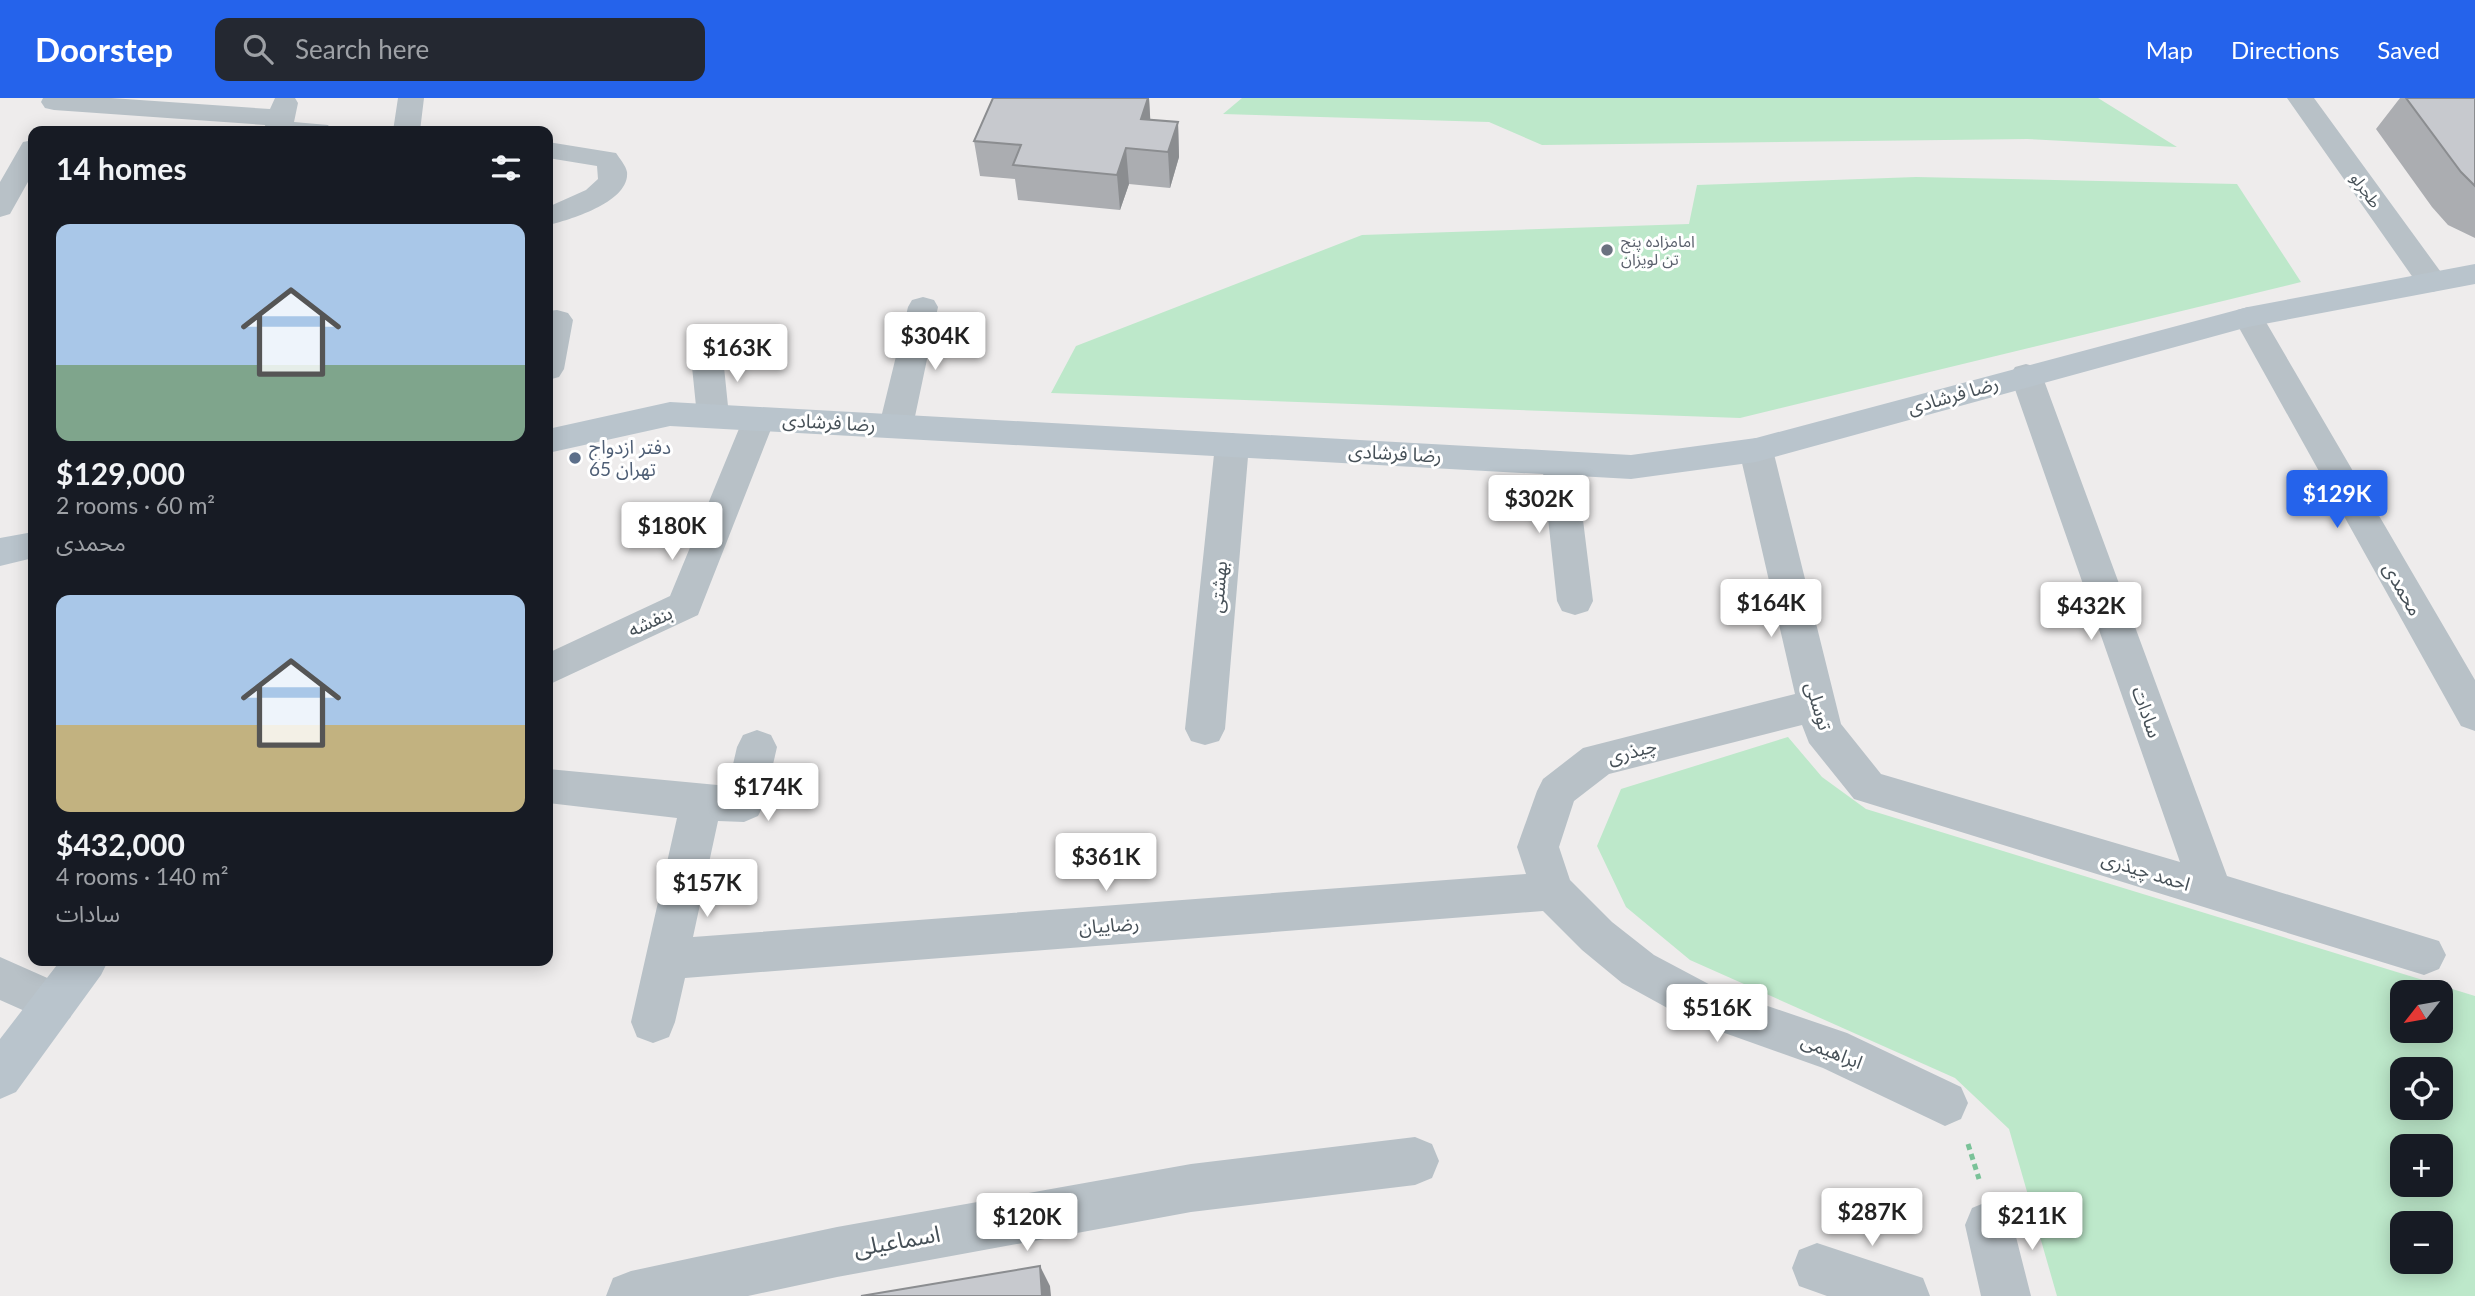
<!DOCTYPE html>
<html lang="en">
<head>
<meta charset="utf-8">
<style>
  body { margin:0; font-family:Lato,"Noto Sans Arabic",sans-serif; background:#242831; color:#f1f3f6; height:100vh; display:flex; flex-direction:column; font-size:26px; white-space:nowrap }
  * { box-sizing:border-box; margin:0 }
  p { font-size:23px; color:#9ea1a6 }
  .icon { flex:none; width:38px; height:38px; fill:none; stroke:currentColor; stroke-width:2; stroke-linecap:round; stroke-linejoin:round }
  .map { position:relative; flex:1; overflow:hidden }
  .details { position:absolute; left:28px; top:28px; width:525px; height:840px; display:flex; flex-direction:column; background:#171b24; border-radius:14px; box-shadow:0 4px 18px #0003 }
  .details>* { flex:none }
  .needle { width:46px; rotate:239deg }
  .buttons { position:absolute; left:2390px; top:882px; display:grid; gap:14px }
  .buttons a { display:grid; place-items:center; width:63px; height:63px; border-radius:14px; background:#171b24; box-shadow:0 4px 18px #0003; font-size:35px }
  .price { position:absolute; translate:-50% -60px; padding:0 16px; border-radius:7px; background:#fff; color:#222; font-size:23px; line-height:46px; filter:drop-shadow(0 2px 4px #0008) }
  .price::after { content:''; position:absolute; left:50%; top:42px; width:21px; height:16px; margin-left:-10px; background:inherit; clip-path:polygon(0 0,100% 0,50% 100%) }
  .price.selected { background:#2563eb; color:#fff }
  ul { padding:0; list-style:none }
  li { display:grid; align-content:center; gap:14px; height:371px; padding:0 28px }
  li span { display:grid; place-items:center; height:217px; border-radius:14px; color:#555 }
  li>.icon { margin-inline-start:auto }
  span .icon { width:126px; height:126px; fill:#fffc; stroke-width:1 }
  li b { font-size:30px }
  h2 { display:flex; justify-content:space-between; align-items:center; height:84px; padding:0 28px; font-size:30px }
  header { display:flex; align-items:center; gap:42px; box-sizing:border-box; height:98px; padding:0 35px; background:#2563eb; color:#fff }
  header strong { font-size:33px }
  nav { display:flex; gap:38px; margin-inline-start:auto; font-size:24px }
  .search { width:490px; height:63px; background:#242831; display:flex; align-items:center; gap:18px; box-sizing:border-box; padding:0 24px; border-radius:14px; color:#9ea1a6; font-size:26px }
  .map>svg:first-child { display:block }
  .green { fill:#bde8ca; fill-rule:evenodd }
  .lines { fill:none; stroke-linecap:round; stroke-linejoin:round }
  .path { stroke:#7ac298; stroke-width:5; stroke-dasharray:6 4.5; stroke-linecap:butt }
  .street { fill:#b8c1c7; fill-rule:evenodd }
  .secondary { fill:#b9c4cc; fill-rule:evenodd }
  .wall { fill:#abadb1 }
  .shaded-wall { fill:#8b8d90 }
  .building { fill:#c7c9ce; stroke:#8b8d90; stroke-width:2 }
  .worship-dot { fill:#6b7280; stroke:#fff; stroke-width:2.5 }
  .service-dot { fill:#5c6f8a; stroke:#fff; stroke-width:2.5 }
  .labels { text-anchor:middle; stroke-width:6; stroke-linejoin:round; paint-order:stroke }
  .far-street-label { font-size:16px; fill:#465057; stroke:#fff }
  .far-worship-label { font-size:16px; fill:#5b616d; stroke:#fff; text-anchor:start }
  .street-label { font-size:19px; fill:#465057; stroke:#fff }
  .service-label { font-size:19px; fill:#4e5e75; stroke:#fff; text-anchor:start }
  .near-street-label { font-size:23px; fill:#465057; stroke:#fff }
</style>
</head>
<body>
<header>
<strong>Doorstep</strong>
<div class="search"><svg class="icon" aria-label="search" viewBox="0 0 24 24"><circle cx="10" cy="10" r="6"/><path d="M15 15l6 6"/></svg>Search here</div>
<nav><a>Map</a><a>Directions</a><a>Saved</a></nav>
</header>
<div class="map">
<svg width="2475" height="1198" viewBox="0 0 2475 1198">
  <rect width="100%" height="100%" fill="#eeecec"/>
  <path class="green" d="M1242 0H2098L2177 49 2027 41 1542 47 1489 24 1223 16Z
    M1916 79 2237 86 2301 184 1740 320 1051 295 1076 248 1362 137 1689 126 1697 87Z
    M1788 639 1822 679 1866 711 2475 898V1198H2057L2009 1031 1955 980 1690 862 1626 809 1597 748 1621 691ZM2403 894H2441V933H2403ZM2441 971V1010H2403V971ZM2403 1048H2441V1087H2403ZM2403 1125H2441V1164H2403Z"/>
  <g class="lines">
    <path class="path" d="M1968 1046 1979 1081"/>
    <path class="street" d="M43 0H111L270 11 275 0H295L298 5 294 24 328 27 332 33H266L265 27 54 12 45 10 41 4Z
      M398 0H424L420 33H393Z
      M2287 0H2314L2443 177 2447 184 2443 191 2432 194 2421 191Z
      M33 42V75L10 116 0 119V84L23 44Z
      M548 44 616 55C620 61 626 68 627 74 630 104 569 122 548 127V109L586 92 598 81 597 68 548 60Z
      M923 199 934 202 938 209 913 328 908 336 896 340 884 336 879 328 908 209 912 202Z
      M2248 209 2259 212 2263 219 2475 582V633L2461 628 2233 219 2237 212Z
      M557 212 568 215 573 222 564 271 559 279 548 282V213Z
      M707 248 718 251 723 259 729 318 725 326 713 330 701 326 697 318 691 259 696 251Z
      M2026 266 2037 269 2042 277 2227 778 2439 843 2446 857 2439 871 2424 877 1854 701 1809 645 1802 627 1609 676 1574 703 1559 749 1570 782 1612 824 1654 857 1718 891 1847 935 1961 989 1968 1005 1961 1021 1945 1028 1823 970 1691 923 1622 885 1582 852 1543 813 685 880 675 924 669 939 653 945 637 939 631 924 677 720 548 705V671L728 688 737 649 743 637 757 632 771 637 777 649 764 706 758 718 744 724 718 723 693 839 1526 776 1517 749 1537 693 1543 681 1583 650 1795 596 1739 352 1744 344 1756 340 1768 344 1773 352 1841 626 1881 676 2180 764 2010 277 2015 269Z
      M759 309 771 313 775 321 698 517 548 587V555L670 498 743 321 747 313Z
      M1232 335 1244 339 1249 347 1225 631 1219 643 1205 647 1191 643 1185 631 1215 347 1220 339Z
      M1559 353 1571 356 1576 365 1593 503 1588 513 1575 517 1562 513 1557 503 1542 365 1547 356Z
      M0 859 70 890 76 905 70 920 54 926 0 902Z
      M1415 1039 1432 1046 1439 1063 1432 1080 1415 1087 1191 1114 837 1179 748 1198H606L613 1180 631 1173 837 1129 1191 1066Z
      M1989 1103 2006 1110 2013 1127 2031 1198H1981L1965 1127 1972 1110Z
      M1817 1145 1923 1180 1930 1198H1827L1799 1188 1792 1170 1799 1152Z"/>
    <path class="secondary" d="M2475 166V186L2248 229 1756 364 1631 381 670 328 548 355V331L670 304 1631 357 1756 340 2248 209Z
      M33 434V460L0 468V440Z
      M60 863H108L101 877 16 994 0 1001V941Z"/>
  </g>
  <path class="wall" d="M993 0H1149L1150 22 1178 24 1179 59 1170 90 1129 86 1120 112 1018 102 1015 81 980 78 974 43Z
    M2400 0H2475V140L2448 127 2432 109 2376 31Z"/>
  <path class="shaded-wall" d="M1148 0H1149L1151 33 1141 21Z
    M1178 24 1179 59 1170 90 1168 54Z
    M1126 50 1129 86 1120 112 1117 77Z
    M1040 1168 1050 1188 1051 1198H1042Z"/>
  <path class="building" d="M993 0H1148L1141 21 1178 24 1168 54 1126 50 1117 77 1013 67 1021 47 974 43Z
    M2406 0H2475V88L2461 74Z
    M1040 1168 1042 1198H861Z"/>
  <circle class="worship-dot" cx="1607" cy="152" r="7"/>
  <circle class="service-dot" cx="575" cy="360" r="7"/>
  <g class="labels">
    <g class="far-street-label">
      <text transform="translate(2366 92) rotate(54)" y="6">طجرلو</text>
    </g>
    <g class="far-worship-label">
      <text x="1621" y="149">امامزاده پنج<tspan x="1621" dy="18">تن لویزان</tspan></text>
    </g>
    <g class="street-label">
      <text transform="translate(1953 297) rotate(-16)" y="7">رضا فرشادی</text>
      <text transform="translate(829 324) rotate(3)" y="7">رضا فرشادی</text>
      <text transform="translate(1395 355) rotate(3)" y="7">رضا فرشادی</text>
      <text transform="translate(1218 489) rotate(-85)" y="7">بهشتی</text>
      <text transform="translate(2403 491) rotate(60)" y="7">محمدی</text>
      <text transform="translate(650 523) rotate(-25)" y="7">بنفشه</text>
      <text transform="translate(1819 608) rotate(73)" y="7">توسلی</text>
      <text transform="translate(2147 614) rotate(70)" y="7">سادات</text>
      <text transform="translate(1632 653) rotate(-15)" y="7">چیذری</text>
      <text transform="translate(2146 773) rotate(17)" y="7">احمد چیذری</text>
      <text transform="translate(1109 827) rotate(-4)" y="7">رضاییان</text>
      <text transform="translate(1832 953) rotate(22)" y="7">ابراهیمی</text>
    </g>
    <g class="service-label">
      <text x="589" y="356">دفتر ازدواج<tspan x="589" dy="22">65 تهران</tspan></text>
    </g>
    <g class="near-street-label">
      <text transform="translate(897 1143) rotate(-10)" y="8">اسماعیلی</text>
    </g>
  </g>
</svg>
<div class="buttons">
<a><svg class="needle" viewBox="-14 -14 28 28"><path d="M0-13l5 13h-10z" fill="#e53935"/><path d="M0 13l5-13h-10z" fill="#9ea1a6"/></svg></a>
<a><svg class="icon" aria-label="locate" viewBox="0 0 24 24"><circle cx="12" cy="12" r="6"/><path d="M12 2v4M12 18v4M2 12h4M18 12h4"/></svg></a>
<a>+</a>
<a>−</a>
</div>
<b class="price" style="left:935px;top:274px">$304K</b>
<b class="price" style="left:737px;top:286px">$163K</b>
<b class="price selected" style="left:2337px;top:432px">$129K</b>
<b class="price" style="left:1539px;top:437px">$302K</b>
<b class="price" style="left:672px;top:464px">$180K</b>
<b class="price" style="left:1771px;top:541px">$164K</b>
<b class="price" style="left:2091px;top:544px">$432K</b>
<b class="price" style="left:768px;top:725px">$174K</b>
<b class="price" style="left:1106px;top:795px">$361K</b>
<b class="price" style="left:707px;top:821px">$157K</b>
<b class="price" style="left:1717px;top:946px">$516K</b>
<b class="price" style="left:1872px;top:1150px">$287K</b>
<b class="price" style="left:2032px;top:1154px">$211K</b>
<b class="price" style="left:1027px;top:1155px">$120K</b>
<section class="details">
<h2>14 homes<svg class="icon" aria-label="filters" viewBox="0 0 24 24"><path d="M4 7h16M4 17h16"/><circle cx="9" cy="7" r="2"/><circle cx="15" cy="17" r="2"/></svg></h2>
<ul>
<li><span style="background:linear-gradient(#a9c7e8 65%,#7fa58c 0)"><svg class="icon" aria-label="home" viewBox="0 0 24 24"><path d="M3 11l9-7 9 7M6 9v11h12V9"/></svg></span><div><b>$129,000</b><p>2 rooms · 60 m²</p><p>محمدی</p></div></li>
<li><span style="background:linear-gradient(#a9c7e8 60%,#c2b280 0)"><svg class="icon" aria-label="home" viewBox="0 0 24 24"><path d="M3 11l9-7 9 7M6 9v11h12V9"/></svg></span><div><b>$432,000</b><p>4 rooms · 140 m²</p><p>سادات</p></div></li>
</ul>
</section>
</div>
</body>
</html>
